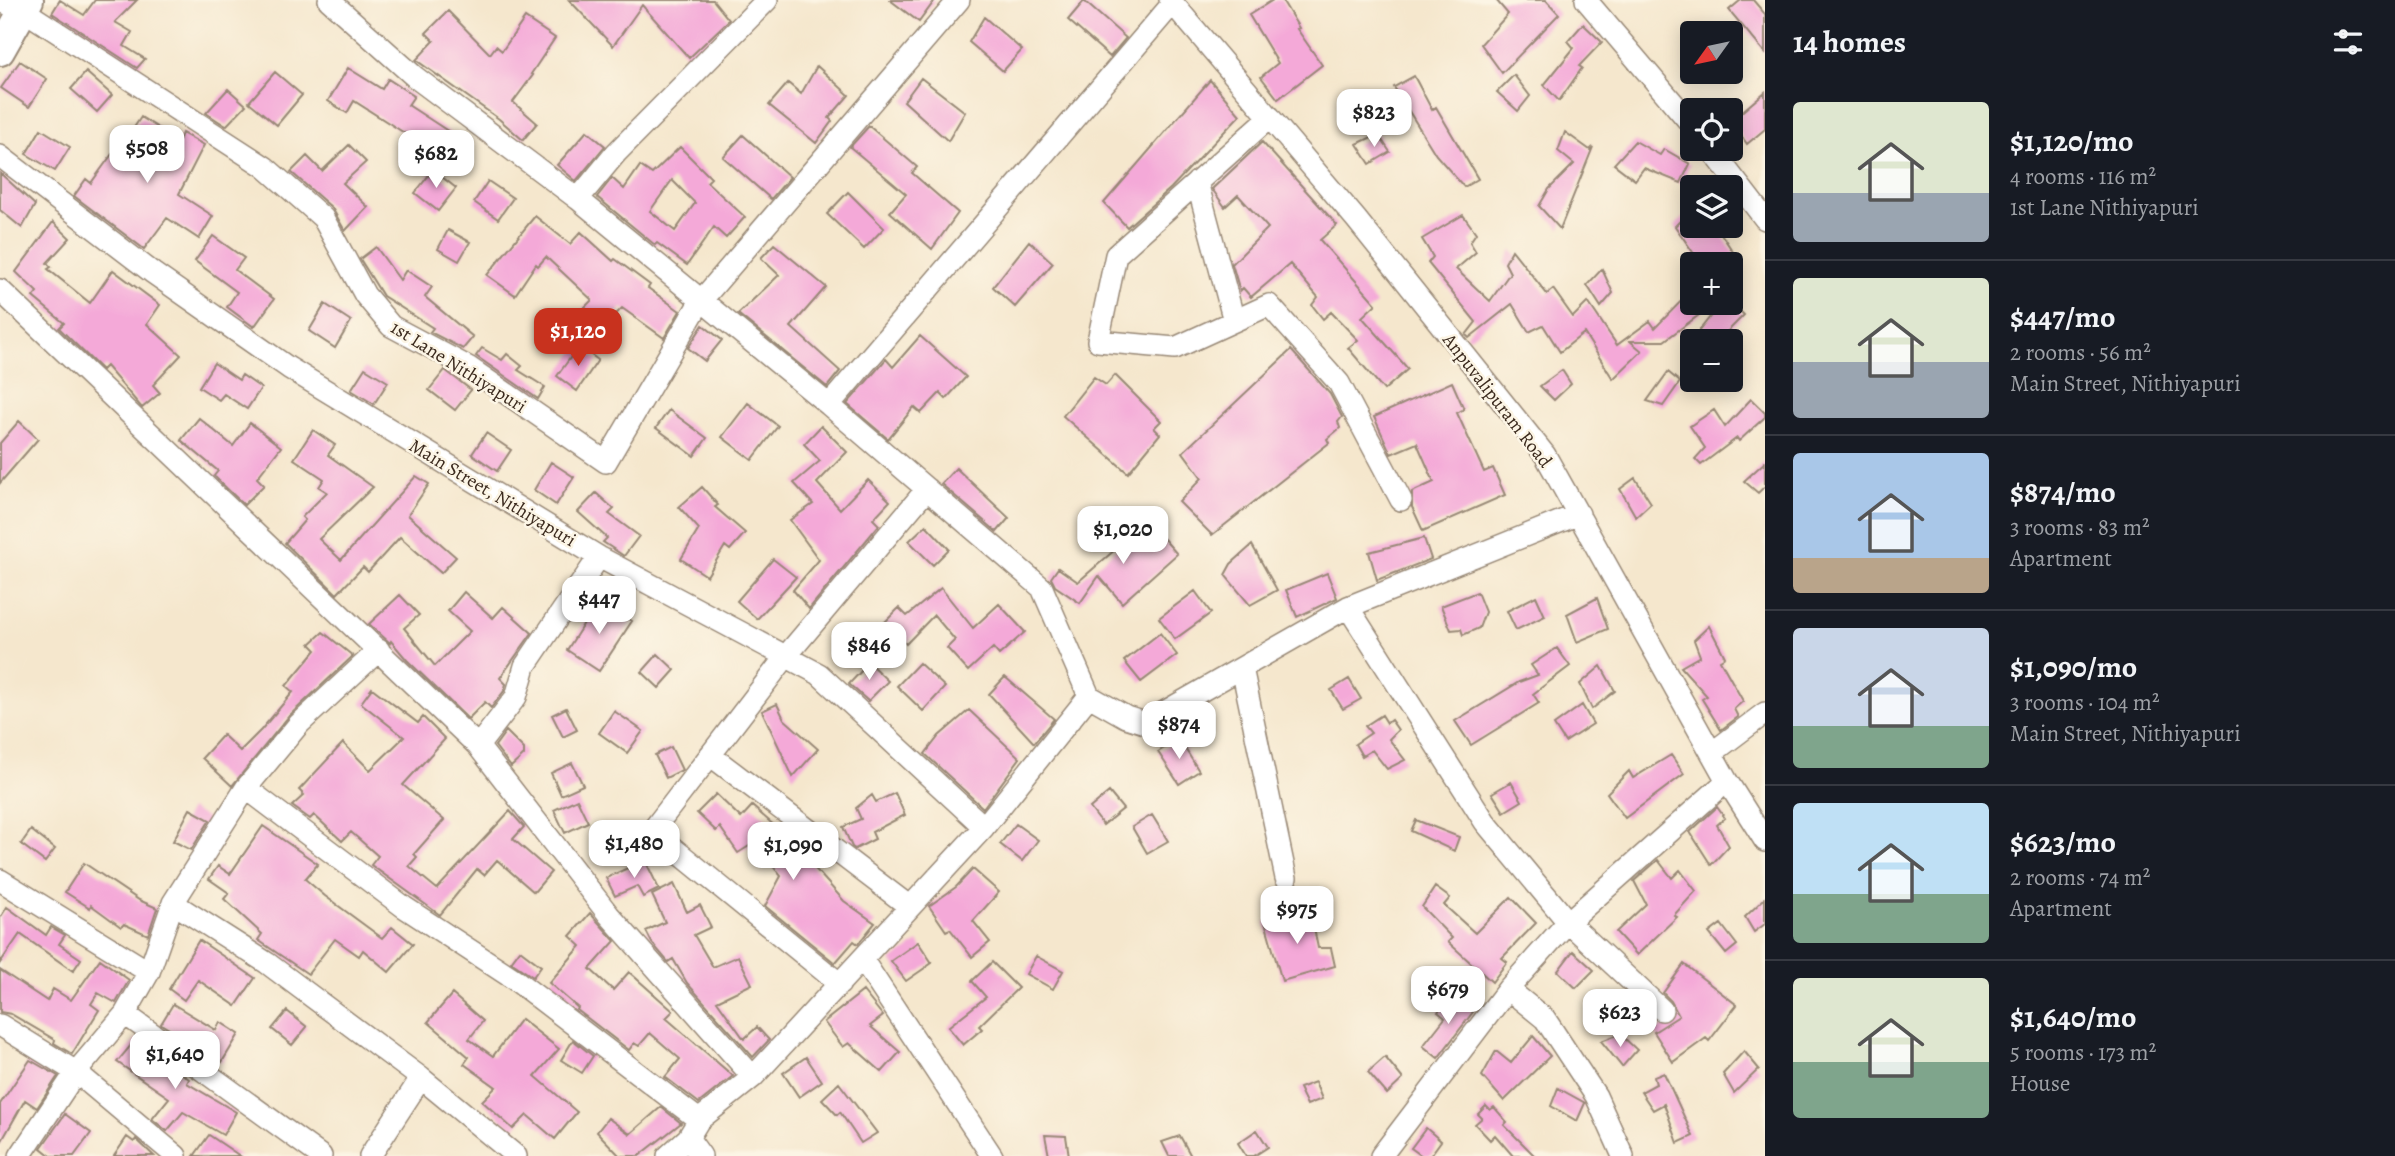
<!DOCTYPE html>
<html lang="en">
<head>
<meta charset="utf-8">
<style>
  body { margin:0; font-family:Alegreya,serif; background:#20242c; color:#f1f3f6; height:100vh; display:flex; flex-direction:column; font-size:26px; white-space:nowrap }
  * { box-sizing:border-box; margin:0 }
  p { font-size:23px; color:#9ea1a6 }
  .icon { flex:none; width:38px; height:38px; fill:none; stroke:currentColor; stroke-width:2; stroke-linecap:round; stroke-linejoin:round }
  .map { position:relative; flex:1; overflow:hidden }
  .details { display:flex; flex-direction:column; background:#171b24; width:630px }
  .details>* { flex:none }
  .needle { width:46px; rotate:237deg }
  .tools { position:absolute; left:1680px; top:21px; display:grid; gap:14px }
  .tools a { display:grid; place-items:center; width:63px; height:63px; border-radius:7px; background:#171b24; box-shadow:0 4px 18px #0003; font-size:35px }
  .price { position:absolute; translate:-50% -60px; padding:0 16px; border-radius:14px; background:#fff; color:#222; font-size:23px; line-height:46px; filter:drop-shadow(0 2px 4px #0008) }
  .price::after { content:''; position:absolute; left:50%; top:42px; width:21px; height:16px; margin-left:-10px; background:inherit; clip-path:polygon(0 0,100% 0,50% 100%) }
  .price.current { background:#c8321e; color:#fff }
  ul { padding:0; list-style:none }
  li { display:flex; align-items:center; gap:21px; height:175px; padding:0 28px }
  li+li { border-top:2px solid #363941 }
  li span { display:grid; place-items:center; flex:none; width:196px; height:140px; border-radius:7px; color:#555 }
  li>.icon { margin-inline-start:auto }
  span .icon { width:84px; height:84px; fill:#fffc; stroke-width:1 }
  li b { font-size:30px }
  h2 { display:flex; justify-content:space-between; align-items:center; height:84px; padding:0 28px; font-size:30px }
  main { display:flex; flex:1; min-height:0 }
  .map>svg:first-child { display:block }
  .building { fill:#f4a9d8; fill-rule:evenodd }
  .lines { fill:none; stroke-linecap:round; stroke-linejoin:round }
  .minor-casing { stroke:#988876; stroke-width:24 }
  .major-casing { stroke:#988876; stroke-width:32 }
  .minor { stroke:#fff; stroke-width:21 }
  .major { stroke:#fff; stroke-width:28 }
  .labels { text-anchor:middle; stroke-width:5; stroke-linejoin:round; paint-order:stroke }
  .street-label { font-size:19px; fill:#3b2a1e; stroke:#fcf5e5 }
</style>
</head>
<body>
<main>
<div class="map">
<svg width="1765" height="1156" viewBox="0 0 1765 1156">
  <rect width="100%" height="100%" fill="#fcf5e5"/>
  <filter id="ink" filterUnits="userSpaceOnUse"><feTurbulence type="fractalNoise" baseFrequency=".0143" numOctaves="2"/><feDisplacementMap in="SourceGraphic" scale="14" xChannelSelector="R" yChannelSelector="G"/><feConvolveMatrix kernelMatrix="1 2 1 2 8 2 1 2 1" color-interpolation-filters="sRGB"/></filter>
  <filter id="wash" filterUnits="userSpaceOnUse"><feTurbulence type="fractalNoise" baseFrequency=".00686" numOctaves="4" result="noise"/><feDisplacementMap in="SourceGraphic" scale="28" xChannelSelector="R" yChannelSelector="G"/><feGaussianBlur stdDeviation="1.57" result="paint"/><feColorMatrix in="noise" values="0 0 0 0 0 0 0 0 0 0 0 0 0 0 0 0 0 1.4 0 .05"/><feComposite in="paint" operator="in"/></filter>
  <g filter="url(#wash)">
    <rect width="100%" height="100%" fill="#f5e7cd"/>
    <g id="blocks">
      <path class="building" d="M60 0 84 15 95 0H137L115 22 132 32 124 46 145 59 137 68 52 13Z
        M569 0H713L729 20 689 58 642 5 613 46Z
        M890 0H935L919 22Z
        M1273 0H1282L1299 28 1297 29 1322 65 1278 99 1261 77 1278 63 1249 15Z
        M1496 0H1546L1559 14 1502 73 1481 44 1508 14Z
        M1741 0H1753L1765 14V53L1729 10Z
        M1084 1 1126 38 1110 57 1068 20Z
        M448 11 490 54 496 46 502 51 525 18 555 38 531 74 533 75 513 102 537 123 523 140 499 119 416 60 434 41 426 33Z
        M984 17 1022 50 1003 71 969 42Z
        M1583 24 1602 42 1579 66 1582 68 1559 101 1544 85 1574 48 1568 41Z
        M20 61 47 79 29 107 1 88Z
        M817 66 849 95 829 118 832 121 816 143 769 105 788 83 801 94Z
        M348 68 382 89 388 79 414 96 408 105 457 137 435 170 410 153 417 141 354 101 347 113 328 101Z
        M86 72 112 95 97 112 71 89Z
        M275 72 302 95 277 125 249 102Z
        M1514 75 1530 96 1518 111 1497 92Z
        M1414 76 1432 110 1436 107 1478 179 1464 187 1436 155 1394 87Z
        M921 78 965 112 948 141 904 101Z
        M1210 80 1240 115 1171 188 1127 227 1104 203Z
        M228 89 246 105 226 126 206 113Z
        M1765 92V129L1747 144 1731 121Z
        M141 117 179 141 182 133 204 145 179 194 213 216 199 239 167 218 144 249 74 196 86 179 91 183 112 154 115 156Z
        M869 126 917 167 912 173 958 213 932 249 890 212 906 194 850 147Z
        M41 129 70 147 55 171 26 154Z
        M587 131 605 146 576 181 557 165Z
        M1565 132 1590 150 1593 147 1560 229 1539 206 1549 189 1574 164 1558 151Z
        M1378 134 1390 152 1370 164 1357 144Z
        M743 135 790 177 771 199 723 157Z
        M1635 141 1660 155 1664 149 1690 164 1681 183 1644 168 1635 180 1614 164Z
        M1262 142 1337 225 1320 240 1376 304 1362 317 1408 369 1384 390 1348 348 1358 340 1331 312 1323 319 1312 305 1318 297 1290 264 1251 297 1243 288 1240 291 1232 264 1268 228 1238 195 1225 207 1212 189Z
        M349 145 366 162 343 183 368 207 345 231 332 208 291 172 307 156 322 171Z
        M680 147 711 178 707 182 745 217 726 238 714 227 687 265 657 243 655 245 597 197 612 178 624 189 640 166 652 174ZM672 180 695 203 675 231 650 211Z
        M433 170 456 188 438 211 415 193Z
        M0 173 35 205 22 228 0 210Z
        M488 181 513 198 498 219 474 202Z
        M848 192 884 228 864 249 827 214Z
        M1692 208V226H1716L1741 264H1701L1675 226Z
        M1463 215 1476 233 1470 242 1476 252 1456 269 1490 301 1510 273 1505 263 1512 250 1547 294 1553 289 1573 317 1588 302 1617 345 1650 321 1655 328 1690 292 1692 303H1697L1703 312 1664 341H1630L1642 351 1613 379 1584 333 1560 352 1543 325 1529 332 1512 304 1469 338 1466 335 1476 322 1428 263 1433 257 1422 239Z
        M535 216 570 244 581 232 613 261 615 259 650 285 648 288 680 311 664 338 622 308 599 332 580 312 592 300 546 257 538 266 536 264 515 295 487 275Z
        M53 222 70 238 47 263 51 267 48 269 90 303 113 270 160 305 147 324 181 355 153 385 160 393 142 408 106 366 102 370 59 328 64 323 33 297 37 292 16 272Z
        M448 230 470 242 459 261 438 249Z
        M213 236 244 258 235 270 274 299 254 327 227 307 237 292 195 261Z
        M1029 241 1053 263 1015 307 993 287Z
        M774 244 826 287 791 327 840 371 827 387 738 314 779 275 761 258Z
        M376 247 400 280 406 270 432 287 425 297 473 337 463 349 430 332 433 328 383 296 360 259Z
        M1602 269 1613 293 1601 307 1587 285Z
        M1721 303H1732L1744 315 1718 341H1691Z
        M325 304 351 321 335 348 309 331Z
        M703 325 722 340 705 361 688 348Z
        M920 336 966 377 946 399 940 393 921 413 914 407 888 439 847 404 886 359 893 367Z
        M579 346 598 360 577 391 557 376Z
        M482 348 502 360 507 354 522 366 518 370 545 387 538 399 476 356Z
        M1291 350 1330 394 1342 417 1338 422 1340 428 1327 439 1329 443 1212 535 1179 502 1202 478 1183 452Z
        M214 363 239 380 242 375 261 388 247 409 224 394 219 400 199 387Z
        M365 368 388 382 374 404 351 390Z
        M445 370 471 390 455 410 429 390Z
        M1562 370 1571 384 1554 400 1540 386Z
        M1668 372 1680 382 1663 406 1647 401Z
        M1115 375 1161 421 1154 428 1160 434 1128 473 1063 416 1094 377 1106 385Z
        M1452 382 1464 409 1457 413 1484 472 1493 468 1505 495 1423 531 1412 507V492L1434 482 1417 443 1391 454 1374 417Z
        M1751 399 1765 413V417L1739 441 1737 438 1701 465 1695 459 1705 448 1690 426 1714 410 1725 427Z
        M748 403 778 426 752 460 722 437Z
        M669 410 707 438 694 456 656 428Z
        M199 418 233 446 250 423 281 447 257 478 264 485 244 505 214 476 218 471 181 440Z
        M19 421 38 439 0 483V443Z
        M821 426 847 452 817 483 840 509 868 480 890 501 873 519 879 525 809 609 793 590 819 560 790 520 813 504 794 483 820 461 804 444Z
        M313 430 335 445 328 455 373 487 319 539 341 560 416 476 429 484 408 515 456 557 441 573 400 537 368 572 363 567 337 594 285 543 305 520 302 517 327 492 319 487 324 479 294 459Z
        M486 433 511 450 497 471 472 454Z
        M551 462 574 477 556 505 534 490Z
        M1765 462V486L1758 493 1744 481Z
        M956 468 1009 518 997 532 941 484Z
        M1635 478 1651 503 1636 517 1620 489Z
        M702 487 718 505 715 507 745 533 730 550 725 546 707 576 681 559 699 529 679 507Z
        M596 493 614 509 609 514 639 536 624 556 603 542 607 538 578 512Z
        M1148 521 1177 554 1122 603 1099 576 1080 603 1055 586 1051 578 1058 568 1078 582Z
        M926 525 949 549 933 565 909 541Z
        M1424 538 1431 559 1377 580 1369 552Z
        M1252 545 1277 590 1250 605 1225 575 1231 564Z
        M773 559 796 577 757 619 737 601Z
        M1327 573 1337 598 1297 617 1286 590Z
        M941 588 973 628 999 604 1025 632 999 655 993 648 968 671 947 648 955 640 934 615 906 644 884 623 899 608 907 616Z
        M1195 591 1211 613 1175 639 1159 618Z
        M464 592 493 618 503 607 532 633 500 678 506 684 504 691 491 708 485 702 468 719 407 660 391 641 390 643 369 624 400 595 419 615 404 628 435 666 470 631 448 611Z
        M1477 592 1485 612 1479 628 1463 635 1461 629 1451 630 1441 606Z
        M1536 596 1545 616 1516 630 1507 611Z
        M1597 598 1608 629 1577 642 1567 614Z
        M598 601 632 621 599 671 567 650Z
        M1709 626 1725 657 1720 660 1743 701 1734 709 1738 717 1721 730 1702 699 1707 696 1681 667 1700 656 1694 640Z
        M323 632 353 656 289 716 232 786 202 758 223 735 240 751 261 730 293 692 286 686 316 650 310 644Z
        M1160 633 1177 655 1141 682 1124 661Z
        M1557 648 1570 666 1533 694 1539 703 1471 745 1455 721 1519 682 1538 675 1531 665Z
        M658 654 675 670 659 688 642 672Z
        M869 663 888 681 868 701 849 684Z
        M919 663 945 687 923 711 897 686Z
        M1601 666 1615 691 1592 709 1580 684Z
        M1005 677 1054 719 1034 743 989 694Z
        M1349 679 1361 699 1343 709 1331 690Z
        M372 688 418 723 423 717 445 739 403 785 444 820 414 854 417 857 409 866 437 889 510 811 524 827 513 839 551 872 534 892 497 860 484 875 477 869 440 915 371 865 378 856 351 832 342 841 314 815 310 819 292 806 304 795 299 790 343 743 370 770 404 737 361 703Z
        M777 704 784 719 818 749 793 777 762 711Z
        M1582 705 1593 724 1565 742 1554 725Z
        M566 708 577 730 563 737 552 715Z
        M969 710 1020 758 983 808 925 754 939 736Z
        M614 711 643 731 627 753 599 733Z
        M1382 715 1387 723 1391 720 1398 730 1389 739 1405 760 1387 769 1372 750 1362 756 1355 744 1371 733 1365 726Z
        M506 731 524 749V755L511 767 495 746Z
        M1179 739 1199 771 1179 784 1158 752Z
        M671 747 682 770 666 778 655 755Z
        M1671 755 1684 774 1625 818 1607 793 1629 771 1633 778Z
        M572 763 583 785 561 795 551 773Z
        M1511 782 1522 801 1504 812 1492 793Z
        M1109 792 1123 809 1103 825 1090 808Z
        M895 793 905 815 872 832 875 839 855 849 852 847 843 827 861 819 856 808 872 795 876 802Z
        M716 794 741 818 752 806 785 835 844 901 875 923 858 944 854 941 835 963 765 906 781 876 754 843 738 853 720 827 716 831 697 813Z
        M577 799 588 822 565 833 554 810Z
        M1717 807 1725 818 1717 825 1729 846 1711 865 1690 832Z
        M190 809 210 820 191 850 173 841Z
        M1152 815 1168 841 1147 853 1132 827Z
        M1416 820 1459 837 1454 851 1411 831Z
        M1016 824 1038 840 1022 861 1000 844Z
        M263 826 318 864 305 879 325 896 382 938 392 927 413 944 389 972 363 950 359 956 335 939 308 974 258 940 262 934 224 899 229 893 209 879 218 866 230 874Z
        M31 830 55 849 45 862 21 844Z
        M645 860 659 889 643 897 637 886 615 896 606 878Z
        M1658 860 1672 878 1680 870 1696 891 1674 915 1677 917 1637 955 1616 932 1646 904 1634 881Z
        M84 863 139 900 157 908 148 935 124 924 121 927 91 905 90 908 65 892Z
        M973 869 999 892 973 921 990 942 972 957 950 929 946 931 929 906 956 887Z
        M674 884 687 912 700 905 711 927 694 935 713 967 738 956 752 984 717 1001 744 1039 757 1027 769 1040 753 1057 687 983 673 959 668 962 652 943 646 931 665 922 652 895Z
        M1435 887 1450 898 1444 905 1475 933 1511 897 1536 923 1502 958 1507 962 1492 982 1448 942 1452 938 1422 907Z
        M1765 898V924L1754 932 1745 917Z
        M7 907 46 935 51 927 65 935 59 944 81 959 73 971 20 934 0 963V918Z
        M1310 909 1318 948H1331L1335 966 1282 981 1265 922Z
        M590 913 615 941 590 969 613 990 629 972 673 1011 666 1018 733 1076 699 1103 665 1077 680 1059 650 1033 639 1046 634 1043 629 1050 577 1010 578 1008 549 983 581 946 570 936Z
        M1721 924 1737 945 1726 954 1709 933Z
        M199 940 255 978 236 1006 198 980 184 1000 169 989Z
        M918 942 932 963 906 981 891 961Z
        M520 950 541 966 533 977 511 962Z
        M1573 951 1594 970 1576 988 1558 971Z
        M1036 956 1063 971 1053 989 1026 974Z
        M100 959 129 980 116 1003 98 993 91 1004 99 1010 72 1054 54 1043 55 1040 11 1014 0 1012V970L47 1001 53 989 71 1000Z
        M992 962 1018 988 979 1026 982 1029 963 1045 948 1027 986 997 972 981Z
        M1684 964 1737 1005 1709 1041 1706 1038 1673 1062 1654 1032 1679 1016 1671 1001 1663 993Z
        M863 991 883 1016 870 1026 900 1052 882 1072 849 1043 843 1047 824 1022Z
        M452 994 483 1021 469 1039 493 1056 521 1019 559 1049 535 1076 577 1112 555 1139 527 1115 513 1129 482 1101 496 1087 464 1064 469 1057 428 1022Z
        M1450 995 1473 1012 1438 1058 1423 1046 1445 1018 1438 1012Z
        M173 1004 216 1030 220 1022 239 1034 222 1062 161 1024Z
        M287 1011 307 1027 292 1045 272 1029Z
        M1620 1034 1637 1050 1622 1067 1601 1041Z
        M1533 1036 1550 1056 1504 1101 1482 1076 1496 1051 1511 1063Z
        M136 1039 189 1079 187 1083 236 1112 223 1135 183 1112 167 1131 152 1119 169 1098 117 1062Z
        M573 1040 593 1056 582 1073 561 1060Z
        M1744 1051 1759 1069 1734 1093 1723 1074Z
        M806 1057 822 1081 799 1097 783 1073Z
        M1385 1057 1403 1079 1387 1094 1368 1072Z
        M30 1060 58 1076 37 1108 25 1100 0 1144V1104Z
        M1664 1073 1693 1136 1678 1143 1664 1104 1653 1110 1641 1092 1656 1084 1654 1077Z
        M1315 1082 1322 1099 1307 1105 1299 1088Z
        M839 1083 877 1133 861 1143 840 1112 837 1115 822 1099Z
        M1558 1088 1585 1103 1577 1121 1551 1106Z
        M1486 1106 1490 1110 1494 1107 1507 1122 1504 1125 1535 1156H1513L1495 1135 1490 1140 1475 1124 1482 1118 1478 1114Z
        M661 1107 681 1123 639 1156H620L597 1132 608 1118 630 1134Z
        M65 1114 91 1133 74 1156H51L41 1148Z
        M1426 1128 1441 1141 1430 1156H1422L1411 1148Z
        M1257 1130 1268 1147 1254 1156H1246L1238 1143Z
        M209 1135 240 1156H194Z
        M1045 1135 1066 1136 1069 1156H1049Z
        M1180 1136 1191 1156H1169L1162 1142Z
        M127 1137 134 1142 136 1139 154 1156H114Z"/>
    </g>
  </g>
  <g filter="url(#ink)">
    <use href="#blocks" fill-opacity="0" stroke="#988876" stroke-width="2"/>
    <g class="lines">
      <g class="minor-casing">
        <path id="minor" d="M329 0 415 77 578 199 829 405 1042 588 1089 696 1126 717 1145 723 1348 607 1579 514
          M1170 0 1356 219 1545 455 1727 781 1765 841
          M1586 0 1692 125
          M0 1 23 10 265 167 323 218 365 295 391 326 468 367 606 462 700 302 959 0
          M1270 117 1116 255 1098 341 1175 348 1269 305 1339 383 1401 500
          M1711 149 1765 219
          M0 156 153 273 289 368 599 557 819 674 984 827
          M1197 182 1234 321
          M578 199 616 153 767 0
          M0 290 478 746 609 915 753 1077
          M829 405 1173 3
          M1348 607 1485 822 1568 922 1662 1010
          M1242 668 1286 878
          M478 746 516 697 525 666 599 557
          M1712 753 1765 713
          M710 755 910 907
          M246 788 404 907 514 979 699 1120
          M0 880 149 972
          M173 903 267 963 421 1078 516 1156
          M862 959 992 1156
          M840 984 652 831 787 655 927 489
          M1508 989 1545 1019 1596 1096 1623 1156
          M125 1014 321 1156
          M0 1025 76 1072 176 1156
          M688 1138 701 1156
          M20 1156 76 1072 125 1014 149 972 173 903 246 788 299 724 379 650
          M370 1156 421 1078
          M668 1156 688 1138 699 1120 753 1077 984 827 1089 696
          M1381 1156 1508 989 1568 922 1727 781"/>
      </g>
      <g class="major-casing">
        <path id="major" d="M0 51 29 0"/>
      </g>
      <use href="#minor" class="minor"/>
      <use href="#major" class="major"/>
    </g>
  </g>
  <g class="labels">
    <g class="street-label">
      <text transform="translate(459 366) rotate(32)" y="7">1st Lane Nithiyapuri</text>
      <text transform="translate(1498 400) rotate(52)" y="7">Anpuvalipuram Road</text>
      <text transform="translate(493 492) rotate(31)" y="7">Main Street, Nithiyapuri</text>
    </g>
  </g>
</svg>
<div class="tools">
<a><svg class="needle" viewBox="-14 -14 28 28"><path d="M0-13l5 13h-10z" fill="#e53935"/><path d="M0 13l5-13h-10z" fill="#9ea1a6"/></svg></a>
<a><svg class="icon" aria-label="locate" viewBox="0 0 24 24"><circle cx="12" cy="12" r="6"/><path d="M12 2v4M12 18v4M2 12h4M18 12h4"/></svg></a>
<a><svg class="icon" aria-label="layers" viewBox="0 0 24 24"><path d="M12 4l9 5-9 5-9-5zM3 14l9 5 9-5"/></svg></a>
<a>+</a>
<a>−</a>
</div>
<b class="price" style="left:1374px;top:149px">$823</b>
<b class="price" style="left:147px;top:185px">$508</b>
<b class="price" style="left:436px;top:190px">$682</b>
<b class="price current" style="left:578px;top:368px">$1,120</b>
<b class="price" style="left:1123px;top:566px">$1,020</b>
<b class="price" style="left:599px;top:636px">$447</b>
<b class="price" style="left:869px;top:682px">$846</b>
<b class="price" style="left:1179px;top:761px">$874</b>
<b class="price" style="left:634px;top:880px">$1,480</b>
<b class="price" style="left:793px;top:882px">$1,090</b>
<b class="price" style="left:1297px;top:946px">$975</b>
<b class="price" style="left:1448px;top:1026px">$679</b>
<b class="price" style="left:1620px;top:1049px">$623</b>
<b class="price" style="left:175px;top:1091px">$1,640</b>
</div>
<section class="details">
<h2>14 homes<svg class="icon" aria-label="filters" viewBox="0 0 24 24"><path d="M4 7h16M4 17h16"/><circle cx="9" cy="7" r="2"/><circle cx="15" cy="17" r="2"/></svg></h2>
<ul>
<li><span style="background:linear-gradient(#dfe7d0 65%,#9aa5b1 0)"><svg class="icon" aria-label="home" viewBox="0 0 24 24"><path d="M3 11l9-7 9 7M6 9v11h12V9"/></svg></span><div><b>$1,120/mo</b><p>4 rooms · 116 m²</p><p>1st Lane Nithiyapuri</p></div></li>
<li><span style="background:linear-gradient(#dfe7d0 60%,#9aa5b1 0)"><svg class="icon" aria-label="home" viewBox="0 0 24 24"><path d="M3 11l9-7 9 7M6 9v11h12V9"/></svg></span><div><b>$447/mo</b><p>2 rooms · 56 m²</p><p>Main Street, Nithiyapuri</p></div></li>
<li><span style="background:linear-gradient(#a9c7e8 75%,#b9a48a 0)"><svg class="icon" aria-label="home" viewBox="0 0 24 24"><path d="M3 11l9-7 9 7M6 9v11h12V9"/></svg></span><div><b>$874/mo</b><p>3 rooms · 83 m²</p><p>Apartment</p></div></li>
<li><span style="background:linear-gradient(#c9d6e8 70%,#7fa58c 0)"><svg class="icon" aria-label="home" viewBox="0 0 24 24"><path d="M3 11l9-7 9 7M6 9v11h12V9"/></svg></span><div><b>$1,090/mo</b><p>3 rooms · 104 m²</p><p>Main Street, Nithiyapuri</p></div></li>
<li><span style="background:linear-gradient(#bfe0f5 65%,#7fa58c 0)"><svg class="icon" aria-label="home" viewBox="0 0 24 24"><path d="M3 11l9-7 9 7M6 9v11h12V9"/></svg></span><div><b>$623/mo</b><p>2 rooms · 74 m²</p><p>Apartment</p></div></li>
<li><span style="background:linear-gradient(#dfe7d0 60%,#7fa58c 0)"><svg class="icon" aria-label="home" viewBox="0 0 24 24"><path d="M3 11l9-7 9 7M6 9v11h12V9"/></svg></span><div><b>$1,640/mo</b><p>5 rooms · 173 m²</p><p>House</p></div></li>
</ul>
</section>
</main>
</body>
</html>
